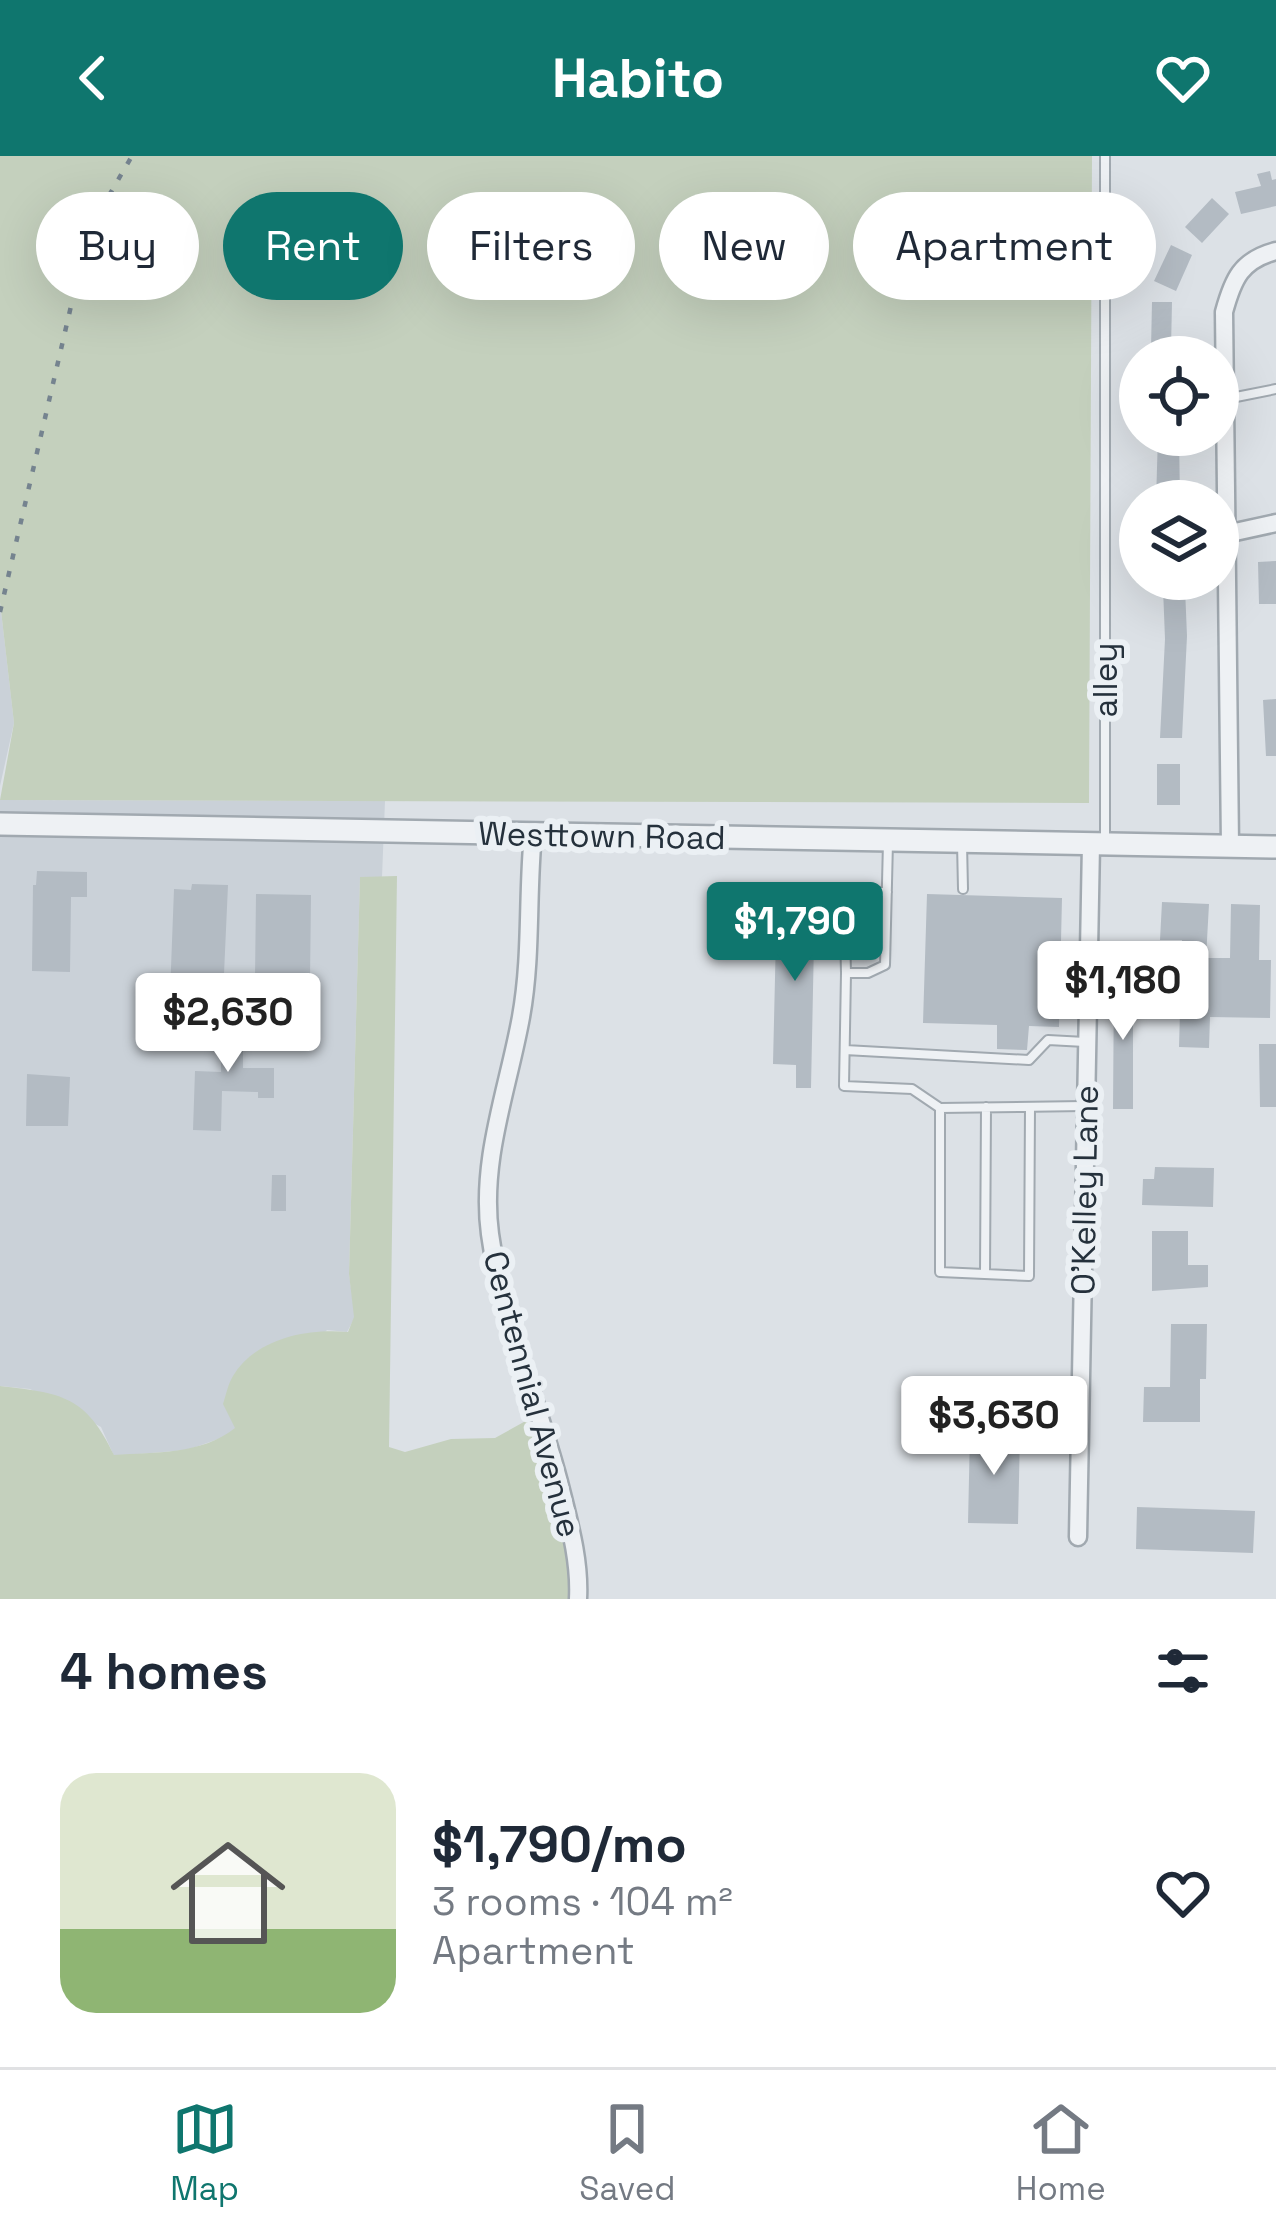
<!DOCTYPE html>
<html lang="en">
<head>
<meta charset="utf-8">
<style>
  body { margin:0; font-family:"Space Grotesk",sans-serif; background:#f6f6f7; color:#1f2937; height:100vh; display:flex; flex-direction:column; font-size:45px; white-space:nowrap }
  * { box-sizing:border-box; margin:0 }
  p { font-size:39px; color:#747a83 }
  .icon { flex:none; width:66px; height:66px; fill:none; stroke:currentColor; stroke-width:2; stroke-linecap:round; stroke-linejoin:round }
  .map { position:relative; height:1443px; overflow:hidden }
  .panel { display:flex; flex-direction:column; background:#fff; flex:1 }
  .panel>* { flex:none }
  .banner { position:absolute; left:36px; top:36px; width:1206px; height:108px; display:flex; gap:24px }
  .fabs { position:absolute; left:1119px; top:180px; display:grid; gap:24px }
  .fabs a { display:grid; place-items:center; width:120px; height:120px; border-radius:50%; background:#fff; box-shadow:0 12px 48px #0002; font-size:60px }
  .price { position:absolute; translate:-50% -102px; padding:0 27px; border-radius:12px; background:#fff; color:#222; font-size:39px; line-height:78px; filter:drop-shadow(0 3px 6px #0008) }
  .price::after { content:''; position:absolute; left:50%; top:72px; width:36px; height:27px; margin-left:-18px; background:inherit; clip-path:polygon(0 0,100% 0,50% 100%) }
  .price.current { background:#0f766e; color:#fff }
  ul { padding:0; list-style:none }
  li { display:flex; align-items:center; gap:36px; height:300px; padding:0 60px }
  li+li { border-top:3px solid #e0e1e3 }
  li span { display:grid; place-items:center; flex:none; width:336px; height:240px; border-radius:36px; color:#555 }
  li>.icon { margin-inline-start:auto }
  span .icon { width:144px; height:144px; fill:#fffc; stroke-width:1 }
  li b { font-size:51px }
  h2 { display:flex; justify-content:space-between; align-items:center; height:144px; padding:0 60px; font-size:51px }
  .chip { padding:0 42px; border-radius:54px; background:#fff; box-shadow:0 12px 48px #0002; font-size:42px; line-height:108px }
  .chip.current { background:#0f766e; color:#fff }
  header { display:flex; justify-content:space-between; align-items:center; height:156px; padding:0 60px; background:#0f766e; color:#fff; font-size:54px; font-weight:700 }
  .dock { display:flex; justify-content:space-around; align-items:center; height:168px; border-top:3px solid #e0e1e3; background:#fff; font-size:33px; color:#747a83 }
  .dock a { display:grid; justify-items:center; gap:6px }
  .dock .current { color:#0f766e }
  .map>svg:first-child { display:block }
  .built { fill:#cad1d8 }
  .green { fill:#c4d0bd }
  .building { fill:#b3bbc3 }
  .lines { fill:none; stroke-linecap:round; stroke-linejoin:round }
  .service-casing { stroke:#a1a9b0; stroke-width:12 }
  .minor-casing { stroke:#a1a9b0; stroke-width:21 }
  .tertiary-casing { stroke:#a1a9b0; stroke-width:26 }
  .service { stroke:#eef1f4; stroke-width:8 }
  .minor { stroke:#eef1f4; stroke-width:16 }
  .tertiary { stroke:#eef1f4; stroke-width:21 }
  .rail { stroke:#75838f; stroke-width:4.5; stroke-dasharray:6 12; stroke-linecap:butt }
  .labels { text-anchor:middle; stroke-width:12; stroke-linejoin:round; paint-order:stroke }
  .street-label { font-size:33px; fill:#25313c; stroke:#ebf0f4 }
</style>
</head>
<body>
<header><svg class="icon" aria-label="back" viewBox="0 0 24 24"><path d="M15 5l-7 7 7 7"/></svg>Habito<svg class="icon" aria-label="heart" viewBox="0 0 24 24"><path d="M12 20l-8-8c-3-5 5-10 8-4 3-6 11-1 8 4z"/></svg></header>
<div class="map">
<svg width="1276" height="1443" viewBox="0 0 1276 1443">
  <rect width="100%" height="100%" fill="#dce1e6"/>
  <path class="built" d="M0 446 14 567 0 630Z
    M0 644 385 645 382 721 360 722 349 1118 355 1161 347 1176 327 1174 236 1272 224 1281 187 1294 114 1300 101 1271 30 1233 0 1230Z"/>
  <path class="green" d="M0 0H1092L1089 647 0 644 14 567 0 446Z
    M397 720 389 1291 405 1296 451 1283 495 1282 540 1257 578 1443H0V1230C62 1237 86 1240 114 1299 155 1296 201 1299 235 1272L223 1248C226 1239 228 1228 233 1220 256 1182 308 1172 348 1176L354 1161 349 1118 360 721Z"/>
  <path class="building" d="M1270 15 1272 24 1276 23V50L1241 58 1235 36 1261 30 1257 18Z
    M1212 42 1229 58 1202 87 1185 71Z
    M1171 89 1192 99 1176 135 1154 125Z
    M1152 146H1172L1171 193H1151Z
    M1158 279H1179L1180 345H1156Z
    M1276 405V448H1259L1258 406Z
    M1163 432H1185L1187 480 1182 582H1160L1165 483Z
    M1276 543V600H1266L1263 544Z
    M1157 608H1180V649H1157Z
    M37 715 87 716V741H71L70 816 32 815 33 729H36Z
    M192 728 228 729 223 840 170 838 174 733 191 734Z
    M777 736 815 737 811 932H796V909L773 908Z
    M256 738 311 739 310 823 255 822Z
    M927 738 1062 742 1059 871 1029 870 1027 894 997 893V869L923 867Z
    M1162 746 1209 748 1206 802H1230L1231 748 1260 749 1259 804H1271L1270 862 1210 861 1209 892 1179 891 1182 784H1160Z
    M1114 820H1133V953H1113Z
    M221 850H243V912H274V942H258V936L222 935 221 975 193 974 195 915 221 916Z
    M1259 888H1276V951H1260Z
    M27 918 70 921 68 970H26Z
    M1155 1011 1214 1012 1213 1051 1142 1049 1143 1023H1154Z
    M272 1019H286V1055H271Z
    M1152 1075H1188V1109H1208V1131L1152 1135Z
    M1171 1168H1207L1206 1223H1200V1266H1143L1144 1231H1170Z
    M970 1277 1020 1278 1018 1368 968 1367Z
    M1137 1351 1255 1355 1253 1397 1136 1393Z"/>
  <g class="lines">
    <g class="service-casing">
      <path id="service" d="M1105 0V682
        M1226 243 1276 233
        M962 687 963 733
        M887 736H844L846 817H868L885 809 888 686
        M846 817 844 930 912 933 940 952 1084 950
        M845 894 1029 904 1048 884 1085 886
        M940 952V1116L1029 1120 1030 951
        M985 1118 986 951"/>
    </g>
    <g class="minor-casing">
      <path id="minor" d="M1226 378 1276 367
        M533 678C527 739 532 800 521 861 508 933 480 1004 490 1078 502 1166 540 1249 561 1334 570 1370 580 1406 578 1443
        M1230 690 1224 156C1233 123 1241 104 1276 95
        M1078 1381 1091 688"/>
    </g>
    <g class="tertiary-casing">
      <path id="tertiary" d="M0 668 1276 691"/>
    </g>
    <use href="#service" class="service"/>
    <use href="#minor" class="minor"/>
    <use href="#tertiary" class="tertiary"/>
    <path class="rail" d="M0 456 81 107 97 60 132 0"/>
  </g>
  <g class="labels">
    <g class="street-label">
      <text transform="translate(1105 524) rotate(-90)" y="12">alley</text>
      <text transform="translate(602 679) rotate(1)" y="12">Westtown Road</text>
      <text transform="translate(1084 1034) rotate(-89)" y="12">O'Kelley Lane</text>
      <text transform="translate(533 1238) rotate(75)" y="12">Centennial Avenue</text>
    </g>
  </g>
</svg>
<div class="fabs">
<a><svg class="icon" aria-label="locate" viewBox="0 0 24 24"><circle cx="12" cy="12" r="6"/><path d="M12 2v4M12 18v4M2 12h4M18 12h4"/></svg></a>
<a><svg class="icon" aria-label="layers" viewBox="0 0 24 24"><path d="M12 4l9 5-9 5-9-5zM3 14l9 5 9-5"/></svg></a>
</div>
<b class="price current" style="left:795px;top:828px">$1,790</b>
<b class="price" style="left:1123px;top:887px">$1,180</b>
<b class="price" style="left:228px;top:919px">$2,630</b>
<b class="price" style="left:994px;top:1322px">$3,630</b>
<div class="banner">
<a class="chip">Buy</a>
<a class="chip current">Rent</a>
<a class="chip">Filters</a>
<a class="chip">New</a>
<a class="chip">Apartment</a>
</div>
</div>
<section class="panel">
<h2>4 homes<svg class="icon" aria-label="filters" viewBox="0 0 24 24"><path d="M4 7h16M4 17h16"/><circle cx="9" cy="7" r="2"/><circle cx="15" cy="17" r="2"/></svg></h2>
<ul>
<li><span style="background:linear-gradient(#dfe7d0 65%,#8fb573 0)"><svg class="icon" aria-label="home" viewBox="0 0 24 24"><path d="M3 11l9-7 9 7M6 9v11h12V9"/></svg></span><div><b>$1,790/mo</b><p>3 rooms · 104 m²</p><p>Apartment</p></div><svg class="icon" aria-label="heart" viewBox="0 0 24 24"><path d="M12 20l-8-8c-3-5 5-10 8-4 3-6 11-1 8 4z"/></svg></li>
</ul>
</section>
<nav class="dock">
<a class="current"><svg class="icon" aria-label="map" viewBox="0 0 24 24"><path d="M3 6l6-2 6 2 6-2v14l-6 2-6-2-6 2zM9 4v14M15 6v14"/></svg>Map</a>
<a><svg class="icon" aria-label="saved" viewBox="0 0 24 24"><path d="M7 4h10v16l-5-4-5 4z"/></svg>Saved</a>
<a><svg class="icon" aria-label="home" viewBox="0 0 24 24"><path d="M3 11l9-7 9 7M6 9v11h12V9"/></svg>Home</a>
</nav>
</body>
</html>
